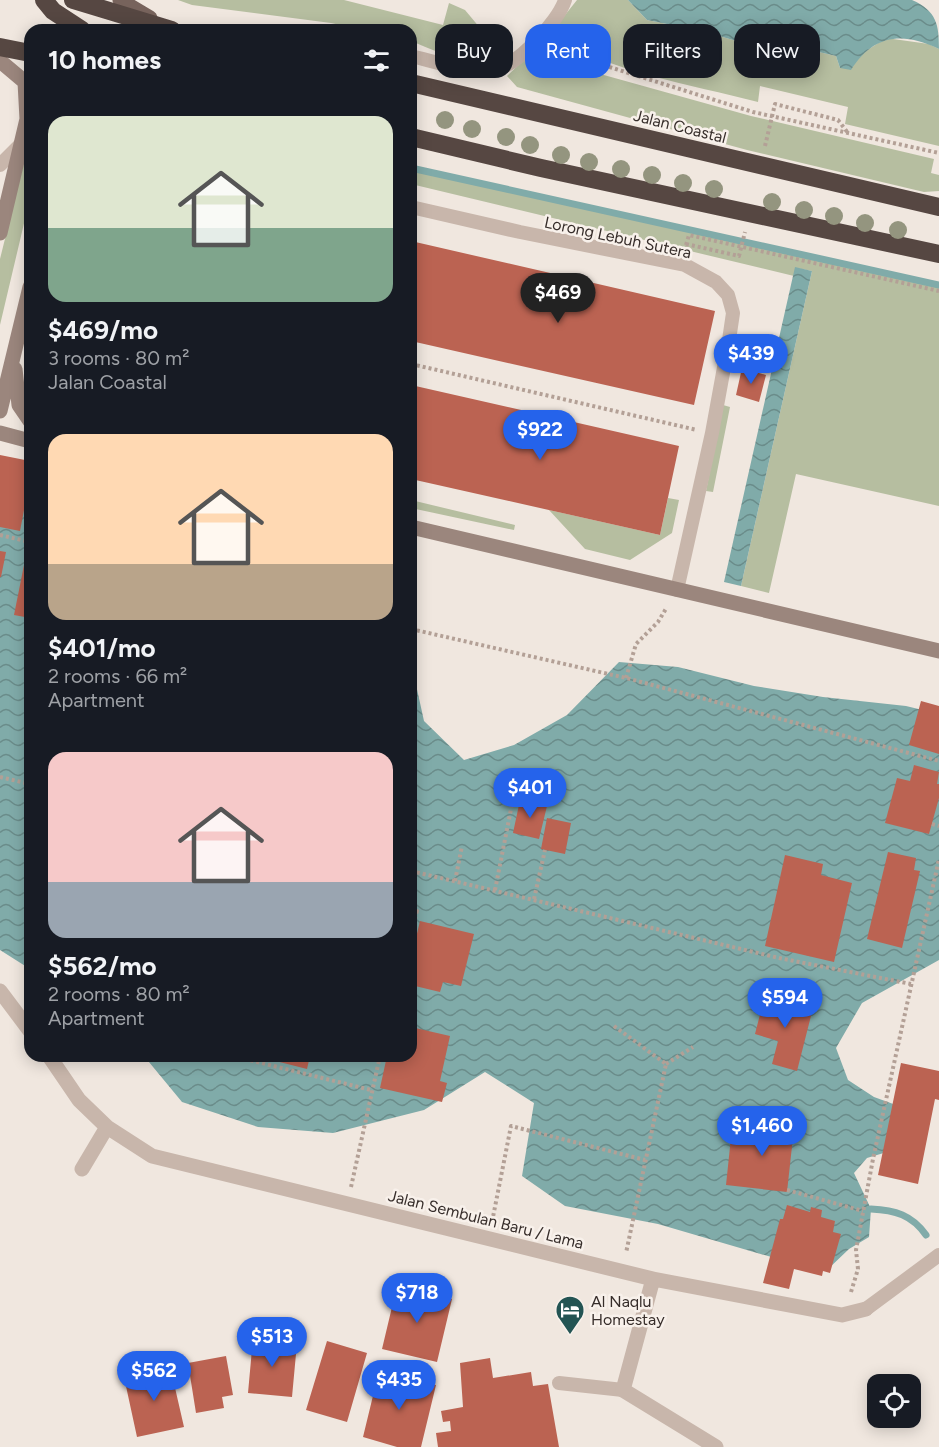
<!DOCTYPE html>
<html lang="en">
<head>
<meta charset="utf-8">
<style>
  body { margin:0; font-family:Figtree,sans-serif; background:#20242c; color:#f1f3f6; height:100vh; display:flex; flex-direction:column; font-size:22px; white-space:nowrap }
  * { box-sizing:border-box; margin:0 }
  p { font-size:20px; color:#9ea1a6 }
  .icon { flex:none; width:33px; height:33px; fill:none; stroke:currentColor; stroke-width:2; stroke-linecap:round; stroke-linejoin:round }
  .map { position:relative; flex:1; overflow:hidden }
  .panel { position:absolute; left:24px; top:24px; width:393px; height:1038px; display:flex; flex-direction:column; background:#171b24; border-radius:18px; box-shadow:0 3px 15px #0003 }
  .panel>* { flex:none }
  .guide { position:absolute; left:435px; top:24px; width:414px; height:54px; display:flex; gap:12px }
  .controls { position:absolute; left:867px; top:1374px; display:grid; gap:12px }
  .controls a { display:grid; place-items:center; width:54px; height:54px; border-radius:12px; background:#171b24; box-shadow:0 3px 15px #0003; font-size:30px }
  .price { position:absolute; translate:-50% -51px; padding:0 14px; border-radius:21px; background:#2563eb; color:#fff; font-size:20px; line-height:39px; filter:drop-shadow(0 2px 3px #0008) }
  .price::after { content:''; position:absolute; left:50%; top:36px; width:18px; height:14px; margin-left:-9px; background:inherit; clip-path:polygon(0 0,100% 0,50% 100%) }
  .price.active { background:#222; color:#fff }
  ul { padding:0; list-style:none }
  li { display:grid; align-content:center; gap:12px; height:318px; padding:0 24px }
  li span { display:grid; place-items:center; height:186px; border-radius:18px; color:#555 }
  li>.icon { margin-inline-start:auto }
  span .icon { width:108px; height:108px; fill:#fffc; stroke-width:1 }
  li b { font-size:26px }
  h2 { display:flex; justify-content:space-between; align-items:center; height:72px; padding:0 24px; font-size:26px }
  .pill { padding:0 21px; border-radius:18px; background:#171b24; box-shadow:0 3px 15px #0003; font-size:21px; line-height:54px }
  .pill.active { background:#2563eb; color:#fff }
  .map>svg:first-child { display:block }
  .grass { fill:#b6bea0 }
  .water { fill:url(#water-waves) }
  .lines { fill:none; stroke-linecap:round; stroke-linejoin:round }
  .stream { stroke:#80aba9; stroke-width:7 }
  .building { fill:#bb6352 }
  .path { stroke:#b3a096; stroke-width:4; stroke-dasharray:3 3; stroke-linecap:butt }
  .lane { stroke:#c8b6ab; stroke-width:14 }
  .street { stroke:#c8b6ab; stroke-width:15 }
  .secondary { stroke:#9b867d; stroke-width:15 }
  .primary { stroke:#77635c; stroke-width:15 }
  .highway { stroke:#564742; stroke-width:18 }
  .tree { fill:#94957f }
  .labels { text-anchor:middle; stroke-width:5; stroke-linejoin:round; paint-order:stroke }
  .street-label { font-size:16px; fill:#362d2a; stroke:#f8f1eb }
  .poi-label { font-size:16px; fill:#362d2a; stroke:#f8f1eb; text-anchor:start }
</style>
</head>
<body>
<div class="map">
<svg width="939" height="1447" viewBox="0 0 939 1447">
  <defs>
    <pattern id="water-waves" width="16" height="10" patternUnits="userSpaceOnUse" patternTransform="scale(1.5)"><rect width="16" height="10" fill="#80aba9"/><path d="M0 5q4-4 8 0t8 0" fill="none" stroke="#6a8c8a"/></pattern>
  </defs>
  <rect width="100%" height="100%" fill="#f0e7df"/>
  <path class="grass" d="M178 0H344L443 25 449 3 465 10 496 47C466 69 442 53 411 41V30H363L331 23 192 5Z
    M577 0H628L647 20 702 31 764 49 773 57 780 43 836 56 840 68 886 38 929 44 939 49V146L845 124 848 107 760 86 758 102C689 84 611 72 549 35Z
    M534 50 550 60 751 116 934 159 931 173 939 175V191L924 192 747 150 517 87 507 76Z
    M30 138V198L0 325V259Z
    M411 168 939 285V506L796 474 769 593 741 586 812 271 796 268 794 276 411 184Z
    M723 405 730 407 713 492 706 491Z
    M668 498 679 500 672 533 630 560 585 549 549 510 660 535Z
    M411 500 515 525 514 530 411 508Z"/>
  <path class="water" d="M628 0H912C937 11 939 25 939 49 902 31 873 35 851 70L840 68 836 56 780 43 773 57 764 49 702 31 647 20Z
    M795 267 812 271 741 586 724 582Z
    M0 482 30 499V969L0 950Z
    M411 662 424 721 464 760 514 745 567 715 619 662 678 667 754 686 823 697 906 706 939 714V960L862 1003 836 1048 848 1080 874 1097 896 1105 897 1149 867 1158 854 1173 871 1209 869 1237 849 1249 827 1270 785 1261 658 1224 565 1206 522 1176 534 1103 485 1072 424 1110 333 1133 258 1127 182 1102 144 1056H411Z"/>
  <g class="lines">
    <path class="stream" d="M411 168 939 285
      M871 1209C895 1210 912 1215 926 1235"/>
  </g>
  <path class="building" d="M411 241 715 311 694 405 411 341Z
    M742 368 766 375 759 402 736 395Z
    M411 385 679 446 660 535 411 479Z
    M0 455 30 461V479L20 531 0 527Z
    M0 551 6 552 1 577H0Z
    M26 555 30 556V618L14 615Z
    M921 701 939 706V754L909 745Z
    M914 765 939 772 937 784H939V798L929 834 885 823 897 778 910 781Z
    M520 800 547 806 539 839 513 833Z
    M547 818 571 823 565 854 541 849Z
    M888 852 916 858 914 870 920 871 902 948 867 939Z
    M785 855 823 864 821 875 852 883 834 962 765 946Z
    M420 921 474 934 461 986 443 982 440 992 411 985V959Z
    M765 995 813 1008 797 1071 772 1064 778 1041 755 1034Z
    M411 1027 450 1036 440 1081 447 1083 442 1102 380 1088 387 1056H411Z
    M256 1056H310L307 1069Z
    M901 1063 939 1071V1100L935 1099 918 1184 878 1175Z
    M773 1116 795 1119 787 1192 726 1185 732 1128 771 1133Z
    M787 1205 810 1212 811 1207 822 1210 821 1217 835 1221 833 1232 841 1234 830 1273 823 1271 822 1276 794 1269 789 1289 763 1283 780 1219H783Z
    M397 1286 452 1299 437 1362 382 1349Z
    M253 1338 297 1343 292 1397 248 1393Z
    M327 1341 367 1353 347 1422 306 1410Z
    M226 1356 233 1395 222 1397 224 1408 196 1413 188 1363Z
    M490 1358 493 1378 531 1372 533 1386 548 1384 559 1447H438L436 1433 451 1431 450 1421 443 1422 441 1411 463 1407 460 1363Z
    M170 1366 184 1427 137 1437 124 1377Z
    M379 1371 436 1385 421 1447H397L363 1437Z"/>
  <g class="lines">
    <path class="path" d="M552 49 753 112 939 153
      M765 146 775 104 838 120 848 133
      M686 244 739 256 745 232
      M686 245 689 235 939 291
      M411 364 697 430
      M0 535 30 542
      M411 629 626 678 939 761
      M626 678 636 644 658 622 667 607
      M0 777 30 784
      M932 824 939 826
      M411 871 779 958 911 984
      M455 881 462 846
      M495 890 514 794
      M534 899 545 850
      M411 909 417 911 411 934
      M614 1026 666 1064 626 1253
      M233 1056 371 1090
      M666 1064 693 1047
      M351 1187 380 1056
      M787 1190 863 1211
      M492 1222 511 1126 645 1160
      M851 1292 858 1269 856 1250 873 1159 939 859"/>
    <path class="lane" d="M411 56C433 61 472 74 494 70 517 66 558 22 565 0
      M0 165 22 143
      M411 207 520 232 685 265 716 282 728 295 733 313 729 340 712 433 677 590
      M866 1309 939 1255
      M559 1383 623 1390"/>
    <path class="street" d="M0 991 30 1031
      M49 1056 79 1100 107 1127 152 1156 653 1279 842 1315 866 1309
      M82 1169 107 1127
      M653 1279 623 1390 716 1447"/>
    <path class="secondary" d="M0 61 25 82 27 119 0 233
      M15 369 19 405 30 421
      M0 411 30 287
      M0 433 30 441
      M411 527 939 651"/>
    <path class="primary" d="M120 0 150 18"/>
    <path class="highway" d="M44 0 53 11 82 30
      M73 0 172 30
      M0 47 30 53
      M411 83 939 207
      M411 137 541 168 939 254"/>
  </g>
  <g class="tree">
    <circle cx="445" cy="120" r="9"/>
    <circle cx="472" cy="129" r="9"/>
    <circle cx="506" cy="137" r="9"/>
    <circle cx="530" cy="145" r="9"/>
    <circle cx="561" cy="155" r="9"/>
    <circle cx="589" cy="162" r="9"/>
    <circle cx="621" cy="169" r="9"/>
    <circle cx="652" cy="175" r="9"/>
    <circle cx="683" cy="183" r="9"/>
    <circle cx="714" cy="189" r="9"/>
    <circle cx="772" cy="202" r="9"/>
    <circle cx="804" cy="210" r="9"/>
    <circle cx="834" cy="216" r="9"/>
    <circle cx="865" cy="223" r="9"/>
    <circle cx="898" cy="230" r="9"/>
  </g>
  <defs>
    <g id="hotel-pin" transform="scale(1.5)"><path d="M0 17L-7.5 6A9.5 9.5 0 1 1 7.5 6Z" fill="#235453" stroke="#f8f1eb"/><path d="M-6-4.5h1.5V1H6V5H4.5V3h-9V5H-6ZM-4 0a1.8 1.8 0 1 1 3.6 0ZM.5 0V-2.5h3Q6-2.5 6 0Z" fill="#fff"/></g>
  </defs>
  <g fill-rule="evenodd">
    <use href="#hotel-pin" x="570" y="1310"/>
  </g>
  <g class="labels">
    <g class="street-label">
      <text transform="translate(680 126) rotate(14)" y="6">Jalan Coastal</text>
      <text transform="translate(618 237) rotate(12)" y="6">Lorong Lebuh Sutera</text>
      <text transform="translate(486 1219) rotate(14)" y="6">Jalan Sembulan Baru / Lama</text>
    </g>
    <g class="poi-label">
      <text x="591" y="1307">Al Naqlu<tspan x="591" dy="18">Homestay</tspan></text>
    </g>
  </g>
</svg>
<div class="controls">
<a><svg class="icon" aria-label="locate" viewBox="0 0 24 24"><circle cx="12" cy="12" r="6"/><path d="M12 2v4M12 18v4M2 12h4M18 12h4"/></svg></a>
</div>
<b class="price active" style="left:558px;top:324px">$469</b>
<b class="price" style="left:751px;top:385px">$439</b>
<b class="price" style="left:540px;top:461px">$922</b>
<b class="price" style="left:530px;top:819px">$401</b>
<b class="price" style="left:785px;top:1029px">$594</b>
<b class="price" style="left:762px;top:1157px">$1,460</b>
<b class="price" style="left:417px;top:1324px">$718</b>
<b class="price" style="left:272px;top:1368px">$513</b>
<b class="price" style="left:154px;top:1402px">$562</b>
<b class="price" style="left:399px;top:1411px">$435</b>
<div class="guide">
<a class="pill">Buy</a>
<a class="pill active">Rent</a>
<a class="pill">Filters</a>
<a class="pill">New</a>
</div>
<section class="panel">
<h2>10 homes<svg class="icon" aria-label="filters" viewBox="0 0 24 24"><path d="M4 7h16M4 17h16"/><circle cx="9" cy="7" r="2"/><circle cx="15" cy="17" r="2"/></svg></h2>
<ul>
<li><span style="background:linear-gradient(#dfe7d0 60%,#7fa58c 0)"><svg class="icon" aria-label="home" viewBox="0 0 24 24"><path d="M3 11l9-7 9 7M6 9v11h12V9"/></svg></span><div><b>$469/mo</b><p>3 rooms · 80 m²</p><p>Jalan Coastal</p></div></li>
<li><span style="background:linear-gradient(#ffd9b3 70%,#b9a48a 0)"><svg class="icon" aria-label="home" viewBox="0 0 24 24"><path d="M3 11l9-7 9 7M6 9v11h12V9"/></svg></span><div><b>$401/mo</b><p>2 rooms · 66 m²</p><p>Apartment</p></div></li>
<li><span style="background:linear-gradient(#f6c9c9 70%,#9aa5b1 0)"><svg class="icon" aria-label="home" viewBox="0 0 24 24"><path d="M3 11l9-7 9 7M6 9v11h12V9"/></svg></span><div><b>$562/mo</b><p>2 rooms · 80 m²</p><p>Apartment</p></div></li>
</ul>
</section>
</div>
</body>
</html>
